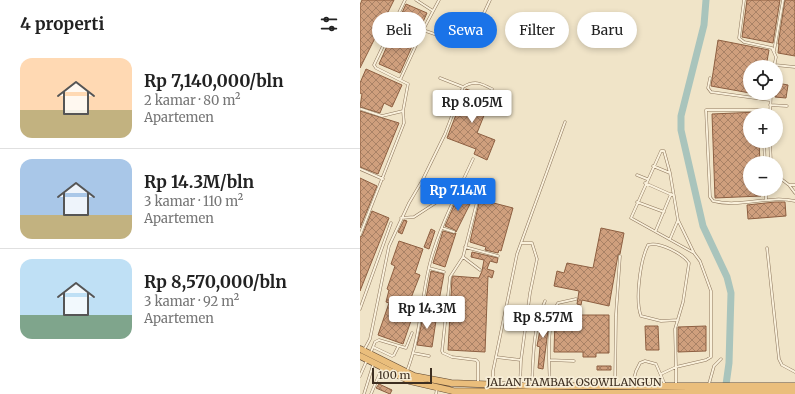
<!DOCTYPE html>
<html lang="id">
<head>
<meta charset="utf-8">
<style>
  body { margin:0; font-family:Merriweather,serif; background:#f2f2f2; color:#222; height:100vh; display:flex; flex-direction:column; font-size:15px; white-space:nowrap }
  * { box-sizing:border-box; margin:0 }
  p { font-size:13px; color:#767676 }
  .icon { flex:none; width:22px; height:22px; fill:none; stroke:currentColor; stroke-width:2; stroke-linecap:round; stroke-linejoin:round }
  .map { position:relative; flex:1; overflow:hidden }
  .sheet { display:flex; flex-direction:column; background:#fff; width:360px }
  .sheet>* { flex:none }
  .top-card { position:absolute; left:12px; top:12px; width:363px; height:36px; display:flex; gap:8px }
  .controls { position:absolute; left:383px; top:60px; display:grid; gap:8px }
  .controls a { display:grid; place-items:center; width:40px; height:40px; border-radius:50%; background:#fff; box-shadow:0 2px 6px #0003; font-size:20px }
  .scale { position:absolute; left:12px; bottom:10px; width:60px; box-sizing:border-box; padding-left:4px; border:2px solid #3d2e20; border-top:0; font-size:11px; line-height:14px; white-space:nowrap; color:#3d2e20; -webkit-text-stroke:3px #f7eed8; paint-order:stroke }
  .price { position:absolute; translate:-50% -34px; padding:0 9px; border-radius:4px; background:#fff; color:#222; font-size:13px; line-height:26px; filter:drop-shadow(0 1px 2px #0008) }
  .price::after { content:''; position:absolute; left:50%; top:24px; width:12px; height:9px; margin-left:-6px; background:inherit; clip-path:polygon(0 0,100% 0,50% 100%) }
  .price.selected { background:#1a73e8; color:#fff }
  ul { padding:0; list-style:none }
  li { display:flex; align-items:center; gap:12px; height:100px; padding:0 20px }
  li+li { border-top:1px solid #e0e0e0 }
  li span { display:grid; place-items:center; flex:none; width:112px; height:80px; border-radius:12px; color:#555 }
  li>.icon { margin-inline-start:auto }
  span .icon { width:48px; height:48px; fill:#fffc; stroke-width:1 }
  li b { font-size:17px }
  h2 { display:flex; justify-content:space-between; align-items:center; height:48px; padding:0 20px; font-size:17px }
  .tag { padding:0 14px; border-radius:18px; background:#fff; box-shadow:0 2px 6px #0003; font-size:14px; line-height:36px }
  .tag.selected { background:#1a73e8; color:#fff }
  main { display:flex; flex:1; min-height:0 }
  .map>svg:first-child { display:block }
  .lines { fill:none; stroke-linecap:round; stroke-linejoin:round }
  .river { stroke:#a9c4bc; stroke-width:7 }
  .building { fill:url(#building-cross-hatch); stroke:#8d5f41 }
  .service-casing { stroke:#8d765c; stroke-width:3 }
  .trunk-casing { stroke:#5b4430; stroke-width:7 }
  .service { stroke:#faf1dc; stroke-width:2 }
  .trunk { stroke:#eabe7c; stroke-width:6 }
  .labels { text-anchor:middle; stroke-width:3.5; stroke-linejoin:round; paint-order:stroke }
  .street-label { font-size:11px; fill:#3d2e20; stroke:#f7eed8 }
</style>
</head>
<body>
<main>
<section class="sheet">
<h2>4 properti<svg class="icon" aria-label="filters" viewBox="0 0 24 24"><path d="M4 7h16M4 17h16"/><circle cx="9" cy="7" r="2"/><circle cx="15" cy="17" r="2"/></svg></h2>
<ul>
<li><span style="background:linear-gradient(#ffd9b3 65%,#c2b280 0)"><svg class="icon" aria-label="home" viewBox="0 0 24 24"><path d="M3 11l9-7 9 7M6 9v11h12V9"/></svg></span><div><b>Rp 7,140,000/bln</b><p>2 kamar · 80 m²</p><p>Apartemen</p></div></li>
<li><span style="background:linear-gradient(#a9c7e8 70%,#c2b280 0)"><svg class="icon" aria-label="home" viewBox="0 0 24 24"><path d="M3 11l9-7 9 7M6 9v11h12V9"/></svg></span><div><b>Rp 14.3M/bln</b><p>3 kamar · 110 m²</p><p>Apartemen</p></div></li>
<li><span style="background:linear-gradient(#bfe0f5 70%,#7fa58c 0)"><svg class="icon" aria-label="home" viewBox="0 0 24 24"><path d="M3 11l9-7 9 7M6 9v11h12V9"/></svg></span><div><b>Rp 8,570,000/bln</b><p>3 kamar · 92 m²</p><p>Apartemen</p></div></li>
</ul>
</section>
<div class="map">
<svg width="435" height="394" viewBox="0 0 435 394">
  <defs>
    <pattern id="building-cross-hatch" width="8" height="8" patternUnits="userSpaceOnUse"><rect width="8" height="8" fill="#cf9f7d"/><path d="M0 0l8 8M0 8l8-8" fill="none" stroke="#a98266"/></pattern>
  </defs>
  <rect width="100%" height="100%" fill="#f0e4c8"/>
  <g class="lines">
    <path class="river" d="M346 0 344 25 321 116V130L343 226 367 277 371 293 369 363 365 392"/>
  </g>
  <path class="building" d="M2 0H34L0 68V5Z
    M387 0H420L413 43 382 37Z
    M425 0H435V56L418 53 419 44H418Z
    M46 4 67 13 40 73 19 64Z
    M358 40 409 50 406 67H390V93L351 86Z
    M6 69 42 85 32 107 24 103 20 113 0 107 2 94 0 93V83Z
    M417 83 428 85 426 98 415 97Z
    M106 89 131 98 117 133 135 140 127 160 114 154 116 149 87 138Z
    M0 111 39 123 18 174 0 167Z
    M398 112V115H390V141H399L400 163H390V189H401V196L355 198 352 114Z
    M0 178 17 186 0 228Z
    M99 194 112 200 96 232 95 230 85 226Z
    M122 200 153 208 141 251 139 250 138 253 125 250 126 247 110 242 119 203 121 204Z
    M415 202H425L426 216 388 219 387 205Z
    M12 211 29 218 0 291V237L2 236Z
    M44 220 47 221 42 234 38 232Z
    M241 228 264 233 260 254 258 255 249 306 222 300 221 305 217 304 219 291 194 286 197 271 204 273 207 263 233 268Z
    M71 229 75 231 69 249 64 247Z
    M83 231 94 234 96 233 85 267 73 263Z
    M39 241 63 249 55 273 60 275 51 298 55 299 51 311 54 312 43 344 18 335 29 303 26 302 29 290 27 289 35 266 31 264Z
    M112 252 138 258 137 263 130 261 127 269 134 271 132 278 128 276 125 352 88 350 92 278 93 276 119 278 122 271 124 260 111 257Z
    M71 271 84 274 78 306 65 304Z
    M197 310H217V315H249V353H236V357H223V352H194L195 319Z
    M64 312 77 314 72 347 57 345Z
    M183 314 190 315 183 369 178 368 180 347 177 346Z
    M285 326H298L299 350H286Z
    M346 326V351L318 352V327Z
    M237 366H251V370H237Z
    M19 384 32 390 30 394 16 388Z"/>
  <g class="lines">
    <g class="service-casing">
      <path id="service" d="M56 0 73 11
        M384 0 379 38 384 42 412 48 416 57 414 67
        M63 30 100 43 111 41 130 0
        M414 51 423 0
        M415 65 435 67
        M80 78 103 87
        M350 78 348 88 351 92 410 100
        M40 80 63 30 79 0
        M410 105 427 106
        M43 111 48 84 16 68 14 65 45 0
        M403 115 401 110H346L350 197 353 201C380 208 408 195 435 201
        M410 115 411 93
        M404 141 405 163
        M410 141 411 163
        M293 166 310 173
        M0 169 23 179
        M277 175 287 179
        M416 175 429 185 435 193
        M285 183 312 195
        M429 185H435
        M99 189 111 193
        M406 189V200
        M277 202 304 212
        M41 218 54 217 77 202
        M82 228 94 232
        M296 230 311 194
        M0 235 44 123 43 111 22 116 1 109
        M310 239 318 220
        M105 247 138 256
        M407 248 419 359 422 365 435 372
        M103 257 120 270
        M69 268 84 272
        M0 309 31 223
        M61 309 75 311
        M13 347 32 356 34 355 38 347
        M4 350 10 339 29 246 49 203 62 181 85 134 103 87C114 80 121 83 132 89
        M11 352 15 342 19 340 46 348 52 333
        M53 353 69 356
        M136 357 161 360 160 385
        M161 360 170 293 177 259 172 243H161
        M189 360 214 361
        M47 371C60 338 61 301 69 267 78 229 97 194 113 159
        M301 374 316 367 315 329 323 302 329 263C323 254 299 241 288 245 280 261 275 300 281 316L301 321 318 320
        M0 376 7 360
        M118 383V362L116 360 92 357 83 353 82 351 90 277 103 257 118 198
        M133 384V371L157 254 205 122
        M349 384 354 366 361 359
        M255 385 256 314 260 256
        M316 385V367L346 360 351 357V291L340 261 334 253 318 220 310 173 304 151H301L271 218 334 253
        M172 386C173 357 173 327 185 301
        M190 386C189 364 186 321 198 303L216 299
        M272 386 276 371 280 363 285 361 296 364 305 385
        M4 394 13 365
        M11 394 22 368
        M76 394 77 388"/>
    </g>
    <g class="trunk-casing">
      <path id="trunk" d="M0 349 54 376 91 383 172 386H435
        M0 356 50 381 93 391 229 393 435 391"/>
    </g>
    <use href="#service" class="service"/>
    <use href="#trunk" class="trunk"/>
  </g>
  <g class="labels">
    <g class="street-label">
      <text x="214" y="386">JALAN TAMBAK OSOWILANGUN</text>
    </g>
  </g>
</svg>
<div class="controls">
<a><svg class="icon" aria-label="locate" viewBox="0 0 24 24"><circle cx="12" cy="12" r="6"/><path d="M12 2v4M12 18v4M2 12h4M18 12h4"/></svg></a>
<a>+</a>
<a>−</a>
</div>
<div class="scale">100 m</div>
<b class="price" style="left:112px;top:124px">Rp 8.05M</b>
<b class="price selected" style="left:98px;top:212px">Rp 7.14M</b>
<b class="price" style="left:67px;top:330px">Rp 14.3M</b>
<b class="price" style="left:183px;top:339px">Rp 8.57M</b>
<div class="top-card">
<a class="tag">Beli</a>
<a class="tag selected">Sewa</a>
<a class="tag">Filter</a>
<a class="tag">Baru</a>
</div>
</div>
</main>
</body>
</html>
